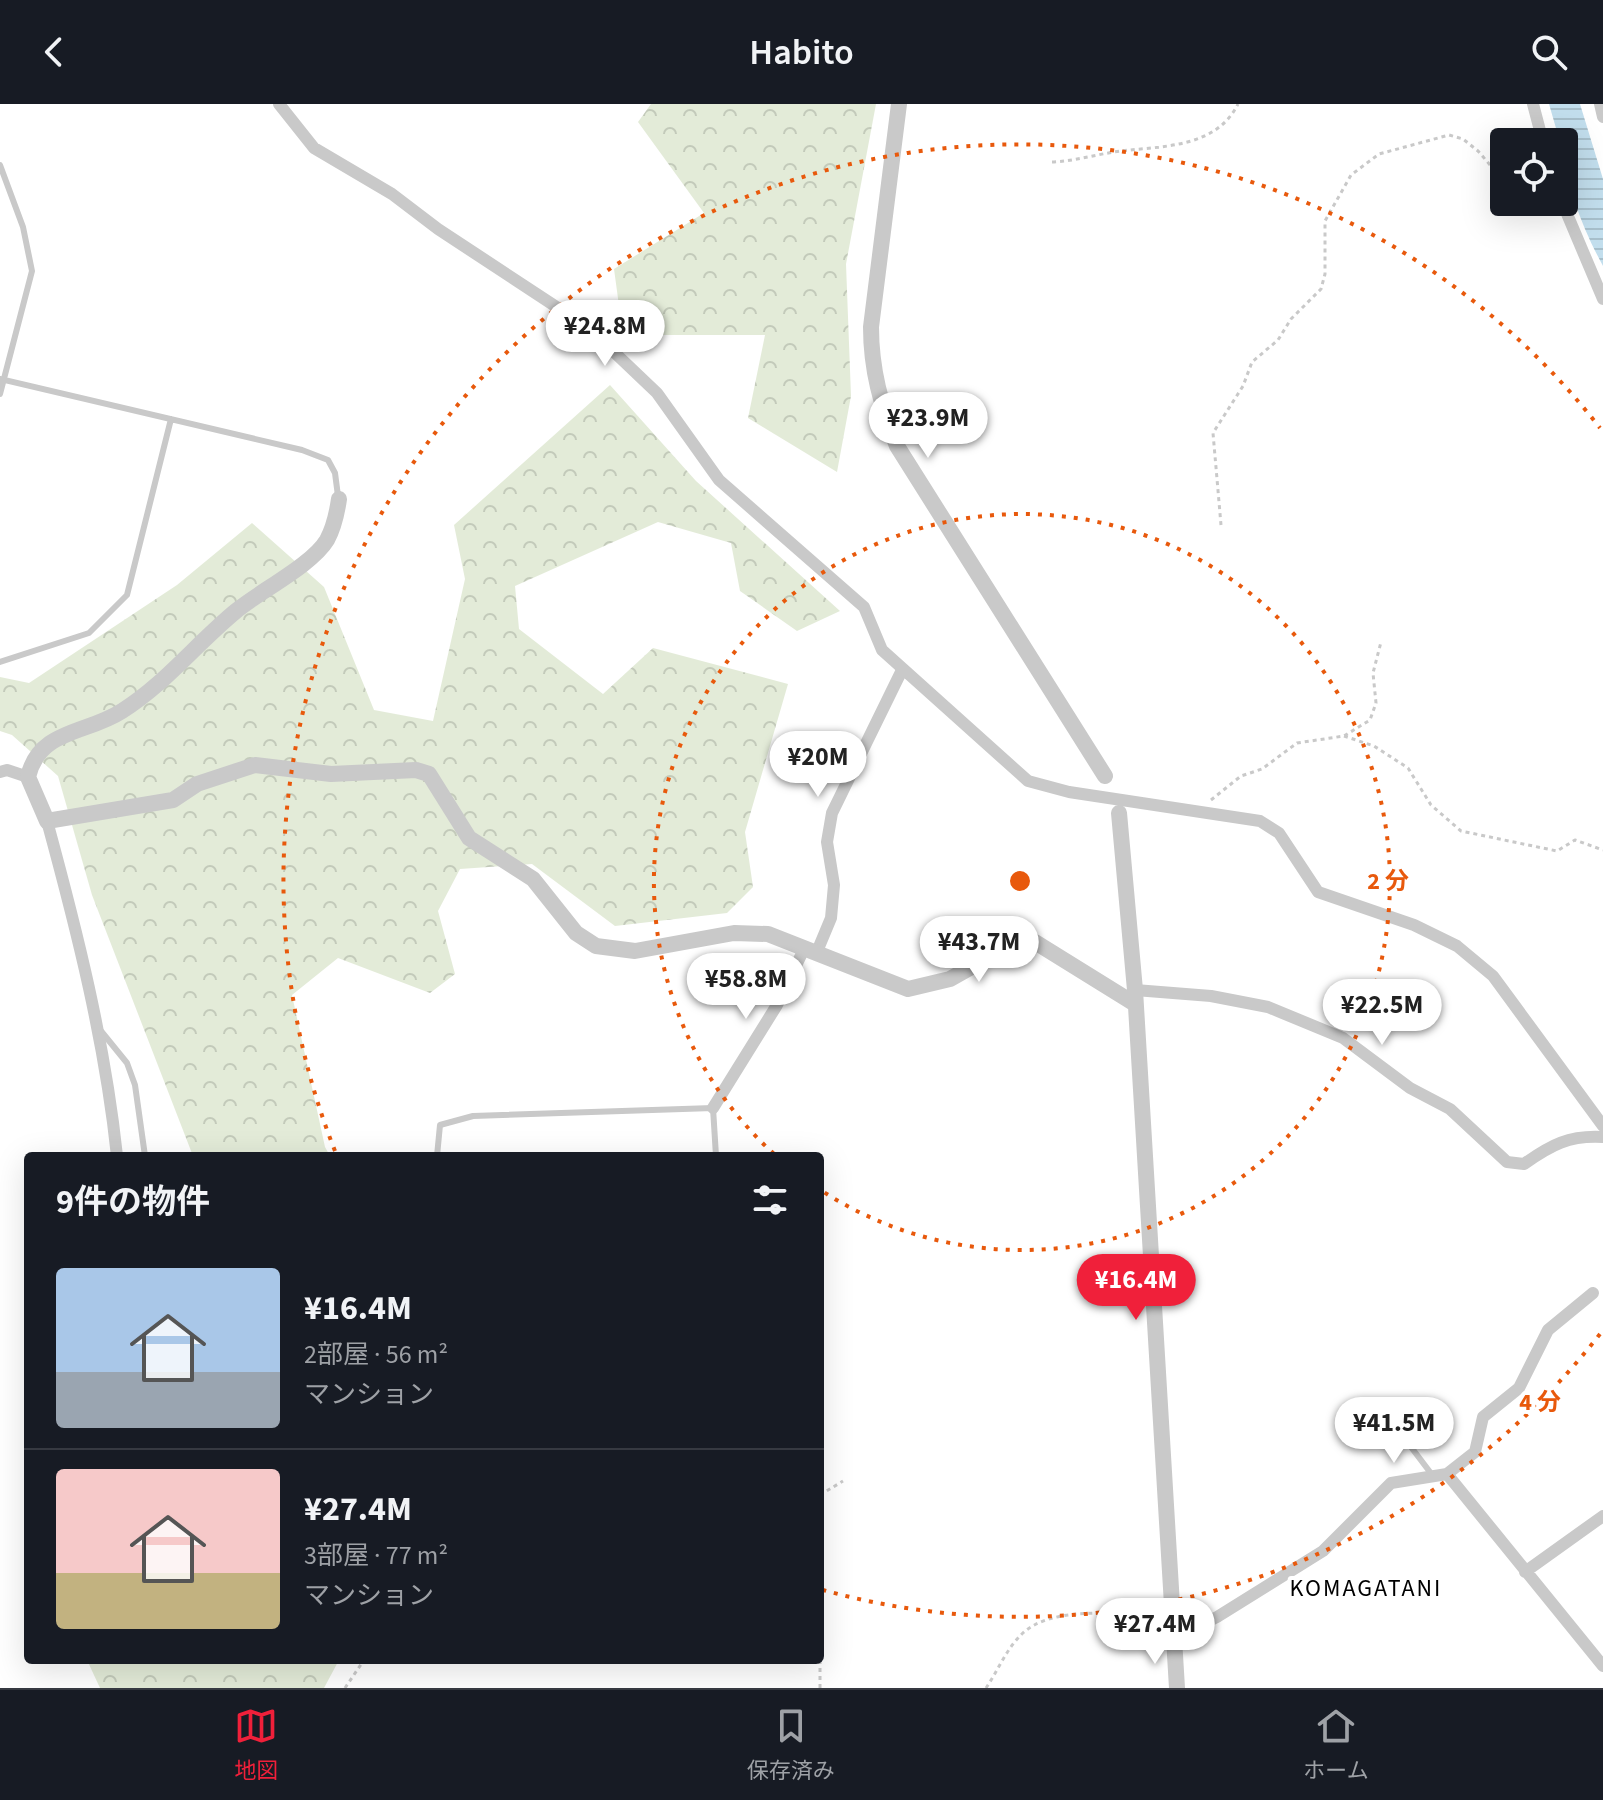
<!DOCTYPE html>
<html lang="ja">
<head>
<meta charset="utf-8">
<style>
  body { margin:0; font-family:"Source Sans 3","Noto Sans JP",sans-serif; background:#242831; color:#f1f3f6; height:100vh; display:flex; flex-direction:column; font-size:30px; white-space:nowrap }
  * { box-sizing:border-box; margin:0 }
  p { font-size:26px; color:#9ea1a6 }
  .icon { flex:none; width:44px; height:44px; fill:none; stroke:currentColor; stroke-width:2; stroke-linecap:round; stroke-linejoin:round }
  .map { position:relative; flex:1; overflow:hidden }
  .details { position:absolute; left:24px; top:1048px; width:800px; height:512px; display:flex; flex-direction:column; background:#171b24; border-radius:8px; box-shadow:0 8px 32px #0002 }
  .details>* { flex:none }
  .fabs { position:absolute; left:1490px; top:24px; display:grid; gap:16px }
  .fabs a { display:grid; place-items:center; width:88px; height:88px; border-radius:8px; background:#171b24; box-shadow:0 8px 32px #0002; font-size:40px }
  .price { position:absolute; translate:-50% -68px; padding:0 18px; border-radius:28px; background:#fff; color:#222; font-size:26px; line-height:52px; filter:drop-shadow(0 2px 4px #0008) }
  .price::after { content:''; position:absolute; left:50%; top:48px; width:24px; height:18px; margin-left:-12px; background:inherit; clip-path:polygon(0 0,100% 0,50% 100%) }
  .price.on { background:#f0203a; color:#fff }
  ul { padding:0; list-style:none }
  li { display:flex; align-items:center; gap:24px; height:200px; padding:0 32px }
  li+li { border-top:2px solid #363941 }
  li span { display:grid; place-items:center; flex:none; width:224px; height:160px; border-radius:8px; color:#555 }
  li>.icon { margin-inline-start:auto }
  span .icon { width:96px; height:96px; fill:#fffc; stroke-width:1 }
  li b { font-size:34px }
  h2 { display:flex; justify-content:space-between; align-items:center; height:96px; padding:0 32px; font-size:34px }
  header { display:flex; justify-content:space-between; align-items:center; height:104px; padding:0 32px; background:#171b24; font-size:36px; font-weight:600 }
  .menu { display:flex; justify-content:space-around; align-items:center; height:112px; border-top:2px solid #363941; background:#171b24; font-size:22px; color:#9ea1a6 }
  .menu a { display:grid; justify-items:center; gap:4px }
  .menu .on { color:#f0203a }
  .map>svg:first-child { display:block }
  .forest { fill:url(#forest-crowns) }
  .water { fill:url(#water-rules) }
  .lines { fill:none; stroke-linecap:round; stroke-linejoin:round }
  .path { stroke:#c9c9c9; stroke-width:3; stroke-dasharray:4 4; stroke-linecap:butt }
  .service { stroke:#c9c9c9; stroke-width:6 }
  .minor { stroke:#c9c9c9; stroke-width:12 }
  .tertiary { stroke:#c9c9c9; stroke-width:16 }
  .ring { fill:none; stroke:#e8590c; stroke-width:4; stroke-dasharray:4 8 }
  .labels { text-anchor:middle; stroke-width:8; stroke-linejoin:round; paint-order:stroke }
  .neighbourhood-label { font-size:24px; letter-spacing:2px; fill:#000; stroke:#fff }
  .centre { fill:#e8590c; stroke:#fff; stroke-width:4 }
  .ring-label { font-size:24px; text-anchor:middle; font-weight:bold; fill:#e8590c; stroke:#fff; stroke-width:8; stroke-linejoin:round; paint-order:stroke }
</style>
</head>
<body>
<header><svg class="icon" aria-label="back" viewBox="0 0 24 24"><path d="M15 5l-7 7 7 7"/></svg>Habito<svg class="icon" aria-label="search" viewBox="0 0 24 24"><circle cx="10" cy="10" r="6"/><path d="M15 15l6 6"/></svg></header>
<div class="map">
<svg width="1603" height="1584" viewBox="0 0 1603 1584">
  <defs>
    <pattern id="forest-crowns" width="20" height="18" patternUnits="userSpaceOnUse" patternTransform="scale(2)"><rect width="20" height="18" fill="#e3ebd8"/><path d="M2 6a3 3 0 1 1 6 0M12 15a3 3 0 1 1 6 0" fill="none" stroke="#c3caba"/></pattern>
    <pattern id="water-rules" width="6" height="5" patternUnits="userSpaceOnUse" patternTransform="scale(2)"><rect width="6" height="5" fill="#c2deed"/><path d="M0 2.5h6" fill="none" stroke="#a7bfcb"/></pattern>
  </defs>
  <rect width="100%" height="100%" fill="#fff"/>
  <path class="forest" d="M651 0H876L846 160 851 292 837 368 748 314 765 231H623L614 165 704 109 638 18Z
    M610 281 696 377 840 507 797 527 740 487 731 439 658 418 515 482 519 525 603 590 653 544 788 580 745 728 753 783 727 809 615 822 532 760 460 765 438 807 455 870 430 889 338 854 292 891 325 1043 330 1052H193L92 791 58 672 12 631 0 627V573L29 579 177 481 252 419 324 483 374 606 433 617 465 475 454 421Z
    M87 1556H339L324 1584H100Z"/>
  <path class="water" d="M1549 0H1580L1603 75V162C1584 127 1564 79 1564 38H1560Z"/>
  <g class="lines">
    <path class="path" d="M1052 58C1076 57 1097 50 1121 47 1163 42 1216 44 1238 0
      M1537 98 1551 103
      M1221 421 1213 329 1243 282 1252 258 1278 236 1291 215 1321 185 1325 170V117L1351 71 1379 50 1449 31 1463 35 1478 47 1504 77
      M1344 632 1374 642 1408 664 1431 701 1461 727 1557 747 1575 736 1603 746
      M1211 696 1241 672 1262 665 1297 639 1344 632 1370 616 1376 599 1373 569 1381 538
      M820 1391 843 1377
      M820 1541V1549
      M345 1584 364 1556
      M820 1584V1556
      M986 1584C997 1568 1006 1546 1020 1532 1048 1501 1119 1509 1157 1514"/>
    <path class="service" d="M0 61 23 123 32 167 0 290
      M0 275 302 346 328 356 335 369 338 392
      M0 558 89 529 127 491 171 315
      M101 927 127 959 135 981 145 1052
      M437 1052 440 1021 473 1012 713 1004 716 1052
      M1418 1334 1411 1343 1433 1372"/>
    <path class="minor" d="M279 0 314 44 392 90 438 125 555 202 615 249 657 289 719 376 864 503 882 546 1028 677 1069 688 1260 717 1279 729 1318 788 1414 821 1457 842 1493 872 1603 1022
      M1533 0 1543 38
      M1600 0 1603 13
      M1562 98 1603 195
      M0 668 7 666 28 673
      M47 717C77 827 105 938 117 1052
      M816 850 831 814 834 781 827 738 832 709 902 566
      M1135 886 1211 892 1268 903 1343 934 1410 984 1450 1005 1507 1058 1524 1060C1551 1041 1569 1031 1603 1033
      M713 1004 777 901 804 845
      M1447 1370 1603 1562
      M1525 1468 1603 1412
      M1173 1535 1217 1513 1323 1447 1391 1379 1447 1370 1475 1348 1483 1313 1519 1284 1548 1226 1593 1189"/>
    <path class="tertiary" d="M899 0 871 223C871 266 881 301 897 342L1105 672
      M339 395C337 409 334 423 327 436 312 461 260 487 236 507 197 539 165 580 122 607 87 630 39 625 28 673L47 717 173 696 197 680 255 661 331 670 416 666 429 670 469 734 533 775 576 829 596 842 635 847 734 829 768 830 908 885 950 875 1014 839 1035 838 1135 900
      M1119 709 1135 886 1177 1584"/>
  </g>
  <g class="ring">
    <path d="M774 1050A368 368 0 1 1 822 1087"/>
    <path d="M1600 1230A736 736 0 0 1 823 1486M335 1047A736 736 0 0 1 1600 324"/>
  </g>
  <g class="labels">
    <g class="neighbourhood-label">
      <text x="1366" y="1492">KOMAGATANI</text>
    </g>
  </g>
  <circle cx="1020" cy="777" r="12" class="centre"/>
  <g class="ring-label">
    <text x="1388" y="785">2 分</text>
    <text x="1540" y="1306">4 分</text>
  </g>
</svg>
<div class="fabs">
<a><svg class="icon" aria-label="locate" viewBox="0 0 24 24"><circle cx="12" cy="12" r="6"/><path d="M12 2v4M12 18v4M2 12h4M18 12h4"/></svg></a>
</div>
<b class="price" style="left:605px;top:264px">¥24.8M</b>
<b class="price" style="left:928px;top:356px">¥23.9M</b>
<b class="price" style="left:818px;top:695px">¥20M</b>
<b class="price" style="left:979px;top:880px">¥43.7M</b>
<b class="price" style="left:746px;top:917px">¥58.8M</b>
<b class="price" style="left:1382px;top:943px">¥22.5M</b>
<b class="price on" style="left:1136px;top:1218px">¥16.4M</b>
<b class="price" style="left:1394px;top:1361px">¥41.5M</b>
<b class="price" style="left:1155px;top:1562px">¥27.4M</b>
<section class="details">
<h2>9件の物件<svg class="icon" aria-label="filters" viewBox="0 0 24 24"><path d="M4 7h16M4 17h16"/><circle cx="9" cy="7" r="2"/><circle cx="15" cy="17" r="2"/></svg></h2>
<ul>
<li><span style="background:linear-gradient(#a9c7e8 65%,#9aa5b1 0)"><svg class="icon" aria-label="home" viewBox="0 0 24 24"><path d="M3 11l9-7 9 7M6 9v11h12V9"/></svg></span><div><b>¥16.4M</b><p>2部屋 · 56 m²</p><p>マンション</p></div></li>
<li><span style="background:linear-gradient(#f6c9c9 65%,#c2b280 0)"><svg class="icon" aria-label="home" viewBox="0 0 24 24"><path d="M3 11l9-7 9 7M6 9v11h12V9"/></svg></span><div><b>¥27.4M</b><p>3部屋 · 77 m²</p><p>マンション</p></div></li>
</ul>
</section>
</div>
<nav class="menu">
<a class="on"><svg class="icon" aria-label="map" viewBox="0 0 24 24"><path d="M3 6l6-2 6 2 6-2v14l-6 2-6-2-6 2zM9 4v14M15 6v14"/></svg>地図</a>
<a><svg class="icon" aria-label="saved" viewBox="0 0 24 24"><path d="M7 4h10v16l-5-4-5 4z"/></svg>保存済み</a>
<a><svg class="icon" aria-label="home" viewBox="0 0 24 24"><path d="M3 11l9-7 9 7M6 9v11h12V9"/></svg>ホーム</a>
</nav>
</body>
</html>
